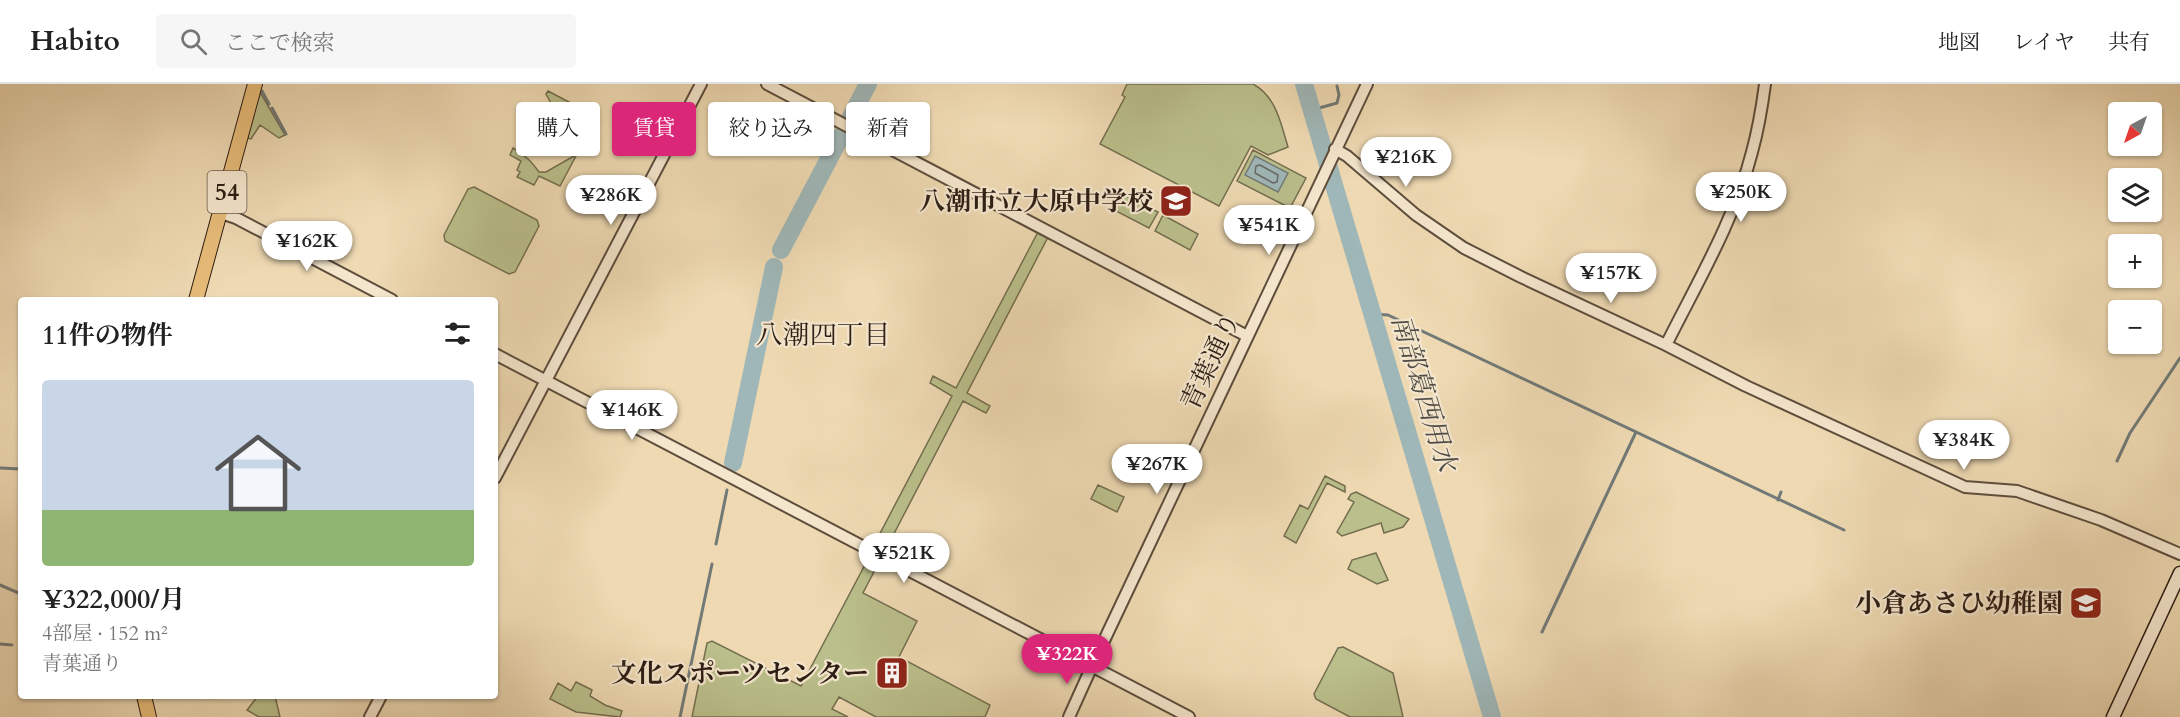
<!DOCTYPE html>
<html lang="ja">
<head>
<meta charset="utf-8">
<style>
  body { margin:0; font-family:Cardo,"Noto Serif JP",serif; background:#f6f6f6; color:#222; height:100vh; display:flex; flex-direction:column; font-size:22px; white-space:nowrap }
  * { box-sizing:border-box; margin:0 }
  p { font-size:20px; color:#767676 }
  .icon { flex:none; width:33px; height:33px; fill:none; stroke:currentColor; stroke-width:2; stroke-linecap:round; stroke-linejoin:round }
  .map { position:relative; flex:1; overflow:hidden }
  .details { position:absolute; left:18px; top:213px; width:480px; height:402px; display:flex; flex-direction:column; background:#fff; border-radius:6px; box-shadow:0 2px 4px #0004 }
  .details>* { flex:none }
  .top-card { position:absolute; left:516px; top:18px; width:570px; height:54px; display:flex; gap:12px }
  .needle { width:39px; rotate:220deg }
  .fabs { position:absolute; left:2108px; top:18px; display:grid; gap:12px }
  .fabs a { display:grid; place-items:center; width:54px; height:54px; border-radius:6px; background:#fff; box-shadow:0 2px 4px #0004; font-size:30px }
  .price { position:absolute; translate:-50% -51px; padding:0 14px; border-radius:21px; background:#fff; color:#222; font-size:20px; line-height:39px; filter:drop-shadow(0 2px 3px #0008) }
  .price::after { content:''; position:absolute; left:50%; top:36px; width:18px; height:14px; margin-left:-9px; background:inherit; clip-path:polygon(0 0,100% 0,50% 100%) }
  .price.active { background:#db2777; color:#fff }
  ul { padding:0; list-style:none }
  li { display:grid; align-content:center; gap:12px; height:318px; padding:0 24px }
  li span { display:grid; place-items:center; height:186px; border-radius:6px; color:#555 }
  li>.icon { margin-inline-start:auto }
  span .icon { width:108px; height:108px; fill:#fffc; stroke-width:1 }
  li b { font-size:26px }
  h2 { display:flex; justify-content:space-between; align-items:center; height:72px; padding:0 24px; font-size:26px }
  .chip { padding:0 21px; border-radius:6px; background:#fff; box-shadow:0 2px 4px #0004; font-size:21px; line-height:54px }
  .chip.active { background:#db2777; color:#fff }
  header { display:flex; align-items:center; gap:36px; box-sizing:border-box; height:84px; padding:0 30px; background:#fff; border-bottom:2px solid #e0e0e0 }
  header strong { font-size:28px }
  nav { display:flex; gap:33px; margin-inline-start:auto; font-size:21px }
  .search { width:420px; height:54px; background:#f6f6f6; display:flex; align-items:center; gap:15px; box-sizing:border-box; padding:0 21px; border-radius:6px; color:#767676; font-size:22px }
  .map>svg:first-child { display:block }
  .green { fill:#babf8b; stroke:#746e50; stroke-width:1.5 }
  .water { fill:#9fb7b8; stroke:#717a77; stroke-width:1.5 }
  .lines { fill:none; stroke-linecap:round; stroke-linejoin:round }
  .shore { stroke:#666a66; stroke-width:1.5 }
  .stream { stroke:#717a77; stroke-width:3 }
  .river { stroke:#9fb7b8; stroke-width:18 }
  .tertiary-casing { stroke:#5d4d3c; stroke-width:14 }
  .secondary-casing { stroke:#2d1e15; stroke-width:15 }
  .primary-casing { stroke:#2d1e15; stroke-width:16 }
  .tertiary { stroke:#f4e6cd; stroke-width:10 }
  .secondary { stroke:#f4e6cd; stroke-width:12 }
  .primary { stroke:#e7bc79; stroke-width:14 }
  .labels { text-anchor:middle; stroke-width:4.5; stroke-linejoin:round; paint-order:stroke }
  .shield { fill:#f4e6cd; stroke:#695a4c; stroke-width:1.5 }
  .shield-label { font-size:24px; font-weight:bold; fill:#2d1e15 }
  .poi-label { font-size:26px; font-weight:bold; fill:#2d1e15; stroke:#f4e6cd; text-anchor:end }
  .street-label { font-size:26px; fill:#2d1e15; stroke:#f4e6cd }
  .neighbourhood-label { font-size:27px; fill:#2d1e15; stroke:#f4e6cd }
  .water-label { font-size:27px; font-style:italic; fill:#4f4c46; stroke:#f4e6cd }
</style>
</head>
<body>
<header>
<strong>Habito</strong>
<div class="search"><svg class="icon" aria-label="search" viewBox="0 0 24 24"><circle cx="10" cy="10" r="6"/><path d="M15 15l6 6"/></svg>ここで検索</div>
<nav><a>地図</a><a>レイヤ</a><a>共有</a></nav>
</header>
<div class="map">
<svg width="2180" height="633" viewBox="0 0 2180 633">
  <rect width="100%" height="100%" fill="#eed9b2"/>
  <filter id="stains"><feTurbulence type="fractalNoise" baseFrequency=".00333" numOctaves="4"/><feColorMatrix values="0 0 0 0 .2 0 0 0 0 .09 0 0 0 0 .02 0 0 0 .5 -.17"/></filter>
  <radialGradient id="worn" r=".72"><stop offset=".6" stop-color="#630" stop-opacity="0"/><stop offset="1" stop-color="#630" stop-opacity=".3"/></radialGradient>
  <path class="green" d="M1127 0H1253C1276 12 1281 40 1288 63L1268 71 1251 62 1219 122 1100 60 1125 13 1122 11Z
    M548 7 584 26 583 30 595 36 560 102 539 92 534 101 517 93 520 88 517 86 521 77 510 71 513 64C525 71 531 77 539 88H546L574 72 565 57 550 66 531 33 552 21 546 10Z
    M260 8 285 51 279 54 260 41 251 55 247 54Z
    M1253 66 1306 94 1290 124 1237 97Z
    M474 103 537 136 539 142 515 188 509 190 445 157 444 151 468 105Z
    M1122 110 1158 128 1149 144 1114 126Z
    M1163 131 1198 150 1190 166 1155 147Z
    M1038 148 1048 153 967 309 990 322 986 329 963 317 886 465 875 459 952 312 930 299 933 292 956 304Z
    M1325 392 1345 402V408L1327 399 1296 459 1284 452 1300 421 1308 425Z
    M1098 401 1124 413 1117 428 1091 415Z
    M1356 408 1409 435 1403 443 1384 449 1381 439 1342 452 1337 448 1354 418 1348 415 1351 410Z
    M1376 469 1388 496 1377 500 1348 485 1352 476Z
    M868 475 878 480 863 509 917 537 899 573 990 621 985 633H876L839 613 832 625 848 633H692L707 559 712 557 801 602Z
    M1343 563 1393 589 1403 633H1350L1316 615 1314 610 1338 564Z
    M576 598 592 606 590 612 605 621 622 627 620 633 576 628 550 615 558 599 571 607Z
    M258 612H275L280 633H259L247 626Z"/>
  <path class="water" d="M1255 72 1288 89 1278 108 1245 91Z"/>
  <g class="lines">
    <path class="shore" d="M1260 81 1278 91 1277 98 1273 99 1255 89 1256 82Z"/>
    <path class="stream" d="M262 7 269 20
      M272 24 286 50
      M1312 26 1337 19 1339 11 1337 2
      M1373 230 1388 231 1844 446
      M2117 377 2130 349 2180 274
      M0 384 21 385
      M1778 416 1781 408
      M716 460 727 406
      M0 501 21 510
      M1542 548 1636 348
      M0 560 12 561
      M680 633 712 480"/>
    <path class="river" d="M1304 0 1492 633
      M850 35 868 0
      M781 166 841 52
      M733 379 774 183"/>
    <g class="tertiary-casing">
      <path id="tertiary" d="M767 0 1247 252
        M1335 65 1347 72 1416 131 1464 164 1521 193 1666 261 1746 302 1965 403 2017 407 2101 436 2180 470
        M221 129 236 134 392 216
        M1666 261C1697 199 1735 135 1752 68 1758 46 1762 23 1765 0
        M495 270 1189 633
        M495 394 701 0
        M370 633 381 612
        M1069 633 1092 582 1367 0"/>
    </g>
    <g class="secondary-casing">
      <path id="secondary" d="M2113 633 2180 489"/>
    </g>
    <g class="primary-casing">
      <path id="primary" d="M196 216 255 0
        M144 612 149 633"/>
    </g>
    <use href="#tertiary" class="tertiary"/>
    <use href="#secondary" class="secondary"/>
    <use href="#primary" class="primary"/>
  </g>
  <defs>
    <g id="school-square" transform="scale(1.725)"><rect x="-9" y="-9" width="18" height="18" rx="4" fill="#8f2418" stroke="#f4e6cd"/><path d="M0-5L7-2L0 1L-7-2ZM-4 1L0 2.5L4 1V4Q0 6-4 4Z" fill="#fff"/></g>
    <g id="building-square" transform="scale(1.725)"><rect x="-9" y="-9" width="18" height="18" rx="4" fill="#8f2418" stroke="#f4e6cd"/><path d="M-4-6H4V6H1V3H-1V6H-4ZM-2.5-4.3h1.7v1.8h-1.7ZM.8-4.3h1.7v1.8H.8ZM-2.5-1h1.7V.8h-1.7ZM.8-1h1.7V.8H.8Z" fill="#fff"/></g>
  </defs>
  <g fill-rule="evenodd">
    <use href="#school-square" x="1176" y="117"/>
    <use href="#school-square" x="2086" y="519"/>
    <use href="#building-square" x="892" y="589"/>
  </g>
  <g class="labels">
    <rect class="shield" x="207.5" y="87" width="39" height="42" rx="4.5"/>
    <g class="shield-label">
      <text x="227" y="116">54</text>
    </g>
    <g class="poi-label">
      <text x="1153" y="126">八潮市立大原中学校</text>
      <text x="2063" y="528">小倉あさひ幼稚園</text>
      <text x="869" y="598">文化スポーツセンター</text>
    </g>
    <g class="street-label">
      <text transform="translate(1210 277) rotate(-65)" y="9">青葉通り</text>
    </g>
    <g class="neighbourhood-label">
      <text x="823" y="260">八潮四丁目</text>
    </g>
    <g class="water-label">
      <text transform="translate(1424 309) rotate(73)" y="9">南部葛西用水</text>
    </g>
  </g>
  <rect width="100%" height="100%" filter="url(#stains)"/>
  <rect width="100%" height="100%" fill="url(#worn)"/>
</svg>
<div class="fabs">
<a><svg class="needle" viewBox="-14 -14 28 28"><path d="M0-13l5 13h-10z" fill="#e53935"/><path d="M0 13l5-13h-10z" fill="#767676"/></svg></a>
<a><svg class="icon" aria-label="layers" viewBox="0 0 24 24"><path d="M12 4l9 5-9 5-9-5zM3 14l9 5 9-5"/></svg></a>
<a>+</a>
<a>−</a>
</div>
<b class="price" style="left:1406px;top:104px">¥216K</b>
<b class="price" style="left:1741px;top:139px">¥250K</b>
<b class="price" style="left:611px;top:142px">¥286K</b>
<b class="price" style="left:1269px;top:172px">¥541K</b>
<b class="price" style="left:307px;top:188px">¥162K</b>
<b class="price" style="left:1611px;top:220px">¥157K</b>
<b class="price" style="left:632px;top:357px">¥146K</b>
<b class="price" style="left:1964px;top:387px">¥384K</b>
<b class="price" style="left:1157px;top:411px">¥267K</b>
<b class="price" style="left:904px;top:500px">¥521K</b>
<b class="price active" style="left:1067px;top:601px">¥322K</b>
<div class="top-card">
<a class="chip">購入</a>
<a class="chip active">賃貸</a>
<a class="chip">絞り込み</a>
<a class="chip">新着</a>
</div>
<section class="details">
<h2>11件の物件<svg class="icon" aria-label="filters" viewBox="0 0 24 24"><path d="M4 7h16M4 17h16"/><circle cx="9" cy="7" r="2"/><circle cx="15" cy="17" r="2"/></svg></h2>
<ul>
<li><span style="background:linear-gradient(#c9d6e8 70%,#8fb573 0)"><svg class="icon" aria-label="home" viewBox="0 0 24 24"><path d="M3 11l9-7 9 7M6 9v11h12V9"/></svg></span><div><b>¥322,000/月</b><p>4部屋 · 152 m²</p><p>青葉通り</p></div></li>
</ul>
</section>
</div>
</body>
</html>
